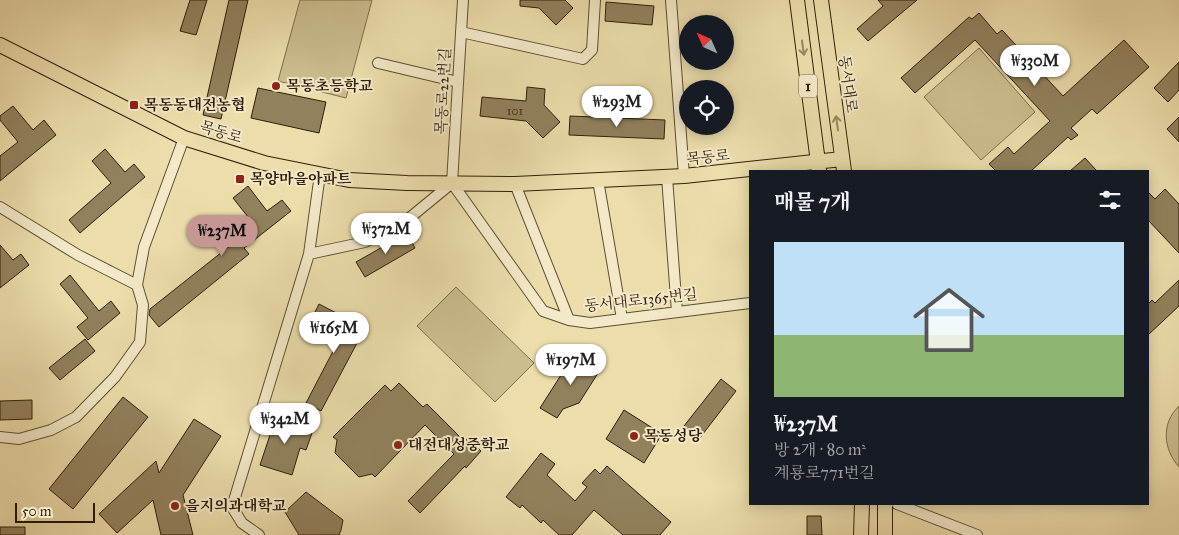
<!DOCTYPE html>
<html lang="ko">
<head>
<meta charset="utf-8">
<style>
  body { margin:0; font-family:"IM FELL Great Primer","Noto Serif KR",serif; background:#20242c; color:#f1f3f6; height:100vh; display:flex; flex-direction:column; font-size:19px; white-space:nowrap }
  * { box-sizing:border-box; margin:0 }
  p { font-size:16px; color:#9ea1a6 }
  .icon { flex:none; width:28px; height:28px; fill:none; stroke:currentColor; stroke-width:2; stroke-linecap:round; stroke-linejoin:round }
  .map { position:relative; flex:1; overflow:hidden }
  .sheet { position:absolute; left:749px; top:170px; width:400px; height:335px; display:flex; flex-direction:column; background:#171b24; border-radius:0px; box-shadow:0 2px 12px #0003 }
  .sheet>* { flex:none }
  .needle { width:32px; rotate:315deg }
  .tools { position:absolute; left:679px; top:15px; display:grid; gap:10px }
  .tools a { display:grid; place-items:center; width:55px; height:55px; border-radius:50%; background:#171b24; box-shadow:0 2px 12px #0003; font-size:25px }
  .scale { position:absolute; left:15px; bottom:12px; width:80px; box-sizing:border-box; padding-left:5px; border:2px solid #301e09; border-top:0; font-size:14px; line-height:18px; white-space:nowrap; color:#301e09; -webkit-text-stroke:4px #f3e9c8; paint-order:stroke }
  .price { position:absolute; translate:-50% -42px; padding:0 11px; border-radius:18px; background:#fff; color:#222; font-size:16px; line-height:32px; filter:drop-shadow(0 1px 2px #0008) }
  .price::after { content:''; position:absolute; left:50%; top:30px; width:15px; height:11px; margin-left:-8px; background:inherit; clip-path:polygon(0 0,100% 0,50% 100%) }
  .price.selected { background:#c59692; color:#111 }
  ul { padding:0; list-style:none }
  li { display:grid; align-content:center; gap:10px; height:265px; padding:0 25px }
  li+li { border-top:1px solid #363941 }
  li span { display:grid; place-items:center; height:155px; border-radius:0px; color:#555 }
  li>.icon { margin-inline-start:auto }
  span .icon { width:90px; height:90px; fill:#fffc; stroke-width:1 }
  li b { font-size:21px }
  h2 { display:flex; justify-content:space-between; align-items:center; height:60px; padding:0 25px; font-size:21px }
  .map>svg:first-child { display:block }
  .green { fill:#ccbd8f; stroke:#7e6e4c }
  .building { fill:#92815d; stroke:#301e09 }
  .lines { fill:none; stroke-linecap:round; stroke-linejoin:round }
  .minor-casing { stroke:#5f4e32; stroke-width:12 }
  .major-casing { stroke:#301e09; stroke-width:16 }
  .minor { stroke:#f3e9c8; stroke-width:10 }
  .major { stroke:#ecddab; stroke-width:14 }
  .oneway { stroke:#978762 }
  .poi-dot { fill:#8f2418; stroke:#f3e9c8; stroke-width:2 }
  .labels { text-anchor:middle; stroke-width:4; stroke-linejoin:round; paint-order:stroke }
  .number-label { font-size:12px; fill:#48371e }
  .shield { fill:#f3e9c8; stroke:#6a5b42; stroke-width:1 }
  .shield-label { font-size:14px; font-weight:bold; fill:#301e09 }
  .street-label { font-size:15px; fill:#301e09; stroke:#f3e9c8 }
  .poi-label { font-size:15px; font-weight:bold; fill:#301e09; stroke:#f3e9c8; text-anchor:start }
</style>
</head>
<body>
<div class="map">
<svg width="1179" height="535" viewBox="0 0 1179 535">
  <rect width="100%" height="100%" fill="#ecddab"/>
  <filter id="stains"><feTurbulence type="fractalNoise" baseFrequency=".004" numOctaves="4"/><feColorMatrix values="0 0 0 0 .2 0 0 0 0 .09 0 0 0 0 .02 0 0 0 .5 -.17"/></filter>
  <radialGradient id="worn" r=".72"><stop offset=".6" stop-color="#630" stop-opacity="0"/><stop offset="1" stop-color="#630" stop-opacity=".3"/></radialGradient>
  <path class="green" d="M300 0H372L346 98 278 81Z
    M979 48 1035 112 981 160 924 97Z
    M456 287 534 363 495 402 417 326Z
    M1179 406V467C1163 449 1161 423 1179 406Z"/>
  <path class="building" d="M190 0H207L196 35 180 31Z
    M229 0H248L221 119 203 115Z
    M520 0H565L573 8 556 25 539 8 520 6Z
    M878 0H917L868 41 857 29 883 6Z
    M606 2 654 6 652 25 605 21Z
    M979 13 997 34 1002 30 1063 96 1124 40 1149 67 1097 114 1092 109 1071 128 1078 135 1071 140 1068 137 1031 171H996L989 164 1008 147 1014 154 1050 121 975 40 915 93 901 78 969 17 972 19Z
    M1179 62V90L1168 102 1154 88Z
    M527 87 545 89 544 105 560 122 543 138 526 121 480 116 482 97 526 101Z
    M258 88 326 102 319 133 251 118Z
    M13 106 33 130 44 120 56 135 0 181V156L18 142 0 120V116Z
    M570 116 665 120 664 139 569 135Z
    M1179 117V142L1167 129Z
    M105 149 125 172 134 164 145 177 80 233 69 220 111 183 92 161Z
    M1085 158 1097 171H1070Z
    M248 186 267 211 282 200 291 211 244 248 249 254 159 327 149 315 150 309 246 233 243 229 252 222 233 198Z
    M1165 189 1179 204V253L1148 220V192L1155 199Z
    M407 233 415 248 365 277 356 262Z
    M0 245 13 260 21 254 29 265 0 288Z
    M70 275 99 311 111 301 120 313 88 340 77 327 88 318 60 284Z
    M1179 280V306L1148 335V304L1152 300 1155 303Z
    M319 304 365 328 321 411 306 403 342 334 312 318Z
    M85 339 95 351 60 380 49 368Z
    M575 353 600 370 579 403 563 409 557 418 540 408Z
    M721 379 736 391 699 439 684 426Z
    M399 383 423 407 427 404 464 441 468 438 481 451 466 468 465 466 420 513 408 501 454 454 425 425 375 477 372 474 359 477 335 453 337 440 333 437 385 385 391 391Z
    M123 397 148 417 73 509 49 489Z
    M32 400V419L0 420V401Z
    M624 410 662 434 644 463 606 439Z
    M277 414 296 420 295 423 309 428 308 432 312 433 306 450 300 448 292 475 260 465Z
    M194 419 221 436 183 495 193 535H161L153 500 117 533 99 514 156 461 159 473Z
    M541 453 555 464 547 475 575 501 587 487 582 483 595 469 600 474 607 466 671 522 660 535H623L594 510 572 535H559L543 520 541 523 522 505 520 508 506 497Z
    M306 492 343 520 341 530 339 535H299L285 512Z
    M807 516H821L822 535H807Z
    M0 527H25V535H0Z"/>
  <g class="lines">
    <g class="minor-casing">
      <path id="minor" d="M671 0 684 176
        M461 32 583 59 592 50 595 0
        M378 63 458 82
        M667 177 677 312
        M598 180 622 319
        M452 183 543 311 569 320 590 323 750 303
        M452 183 463 0
        M515 184 569 320
        M0 207 78 255 137 285
        M309 254 365 242 407 220 452 183
        M0 437 19 439 51 430 76 417 115 377 140 342 143 305 137 285 144 247 184 138
        M897 504 977 535
        M259 535 242 523 232 507 309 254 320 174"/>
    </g>
    <g class="major-casing">
      <path id="major" d="M797 0 819 170
        M821 0 844 171
        M0 45 184 138 264 163 349 180 407 183 515 184 684 176 842 159
        M861 535 862 504
        M885 535V504"/>
    </g>
    <use href="#minor" class="minor"/>
    <use href="#major" class="major"/>
  </g>
  <defs><path id="oneway-shaft" d="M-6 0H5M1.5-3L5.5 0L1.5 3" fill="none" stroke-width="1.6" stroke-linecap="round" stroke-linejoin="round" transform="scale(1.25)"/></defs>
  <g class="oneway">
    <use href="#oneway-shaft" transform="translate(803 48) rotate(82)"/>
    <use href="#oneway-shaft" transform="translate(837 123) rotate(-98)"/>
  </g>
  <g class="poi-dot">
    <circle cx="276" cy="86" r="5"/>
    <rect x="129" y="100" width="10" height="10" rx="2.5"/>
    <rect x="235" y="174" width="10" height="10" rx="2.5"/>
    <circle cx="634" cy="436" r="5"/>
    <circle cx="398" cy="445" r="5"/>
    <circle cx="175" cy="506" r="5"/>
  </g>
  <g class="labels">
    <g class="number-label">
      <text x="515" y="115">101</text>
    </g>
    <rect class="shield" x="799" y="74.5" width="18" height="23" rx="4"/>
    <g class="shield-label">
      <text x="808" y="91">1</text>
    </g>
    <g class="street-label">
      <text transform="translate(848 84) rotate(82)" y="5">동서대로</text>
      <text transform="translate(443 91) rotate(-87)" y="5">목동로22번길</text>
      <text transform="translate(221 132) rotate(17)" y="5">목동로</text>
      <text transform="translate(708 157) rotate(-6)" y="5">목동로</text>
      <text transform="translate(641 300) rotate(-6)" y="5">동서대로1365번길</text>
    </g>
    <g class="poi-label">
      <text x="286" y="91">목동초등학교</text>
      <text x="144" y="110">목동동대전농협</text>
      <text x="250" y="184">목양마을아파트</text>
      <text x="644" y="441">목동성당</text>
      <text x="408" y="450">대전대성중학교</text>
      <text x="185" y="511">을지의과대학교</text>
    </g>
  </g>
  <rect width="100%" height="100%" filter="url(#stains)"/>
  <rect width="100%" height="100%" fill="url(#worn)"/>
</svg>
<div class="tools">
<a><svg class="needle" viewBox="-14 -14 28 28"><path d="M0-13l5 13h-10z" fill="#e53935"/><path d="M0 13l5-13h-10z" fill="#9ea1a6"/></svg></a>
<a><svg class="icon" aria-label="locate" viewBox="0 0 24 24"><circle cx="12" cy="12" r="6"/><path d="M12 2v4M12 18v4M2 12h4M18 12h4"/></svg></a>
</div>
<div class="scale">50 m</div>
<b class="price" style="left:1035px;top:87px">₩330M</b>
<b class="price" style="left:617px;top:128px">₩293M</b>
<b class="price" style="left:386px;top:255px">₩372M</b>
<b class="price selected" style="left:222px;top:257px">₩237M</b>
<b class="price" style="left:334px;top:354px">₩165M</b>
<b class="price" style="left:571px;top:386px">₩197M</b>
<b class="price" style="left:285px;top:445px">₩342M</b>
<section class="sheet">
<h2>매물 7개<svg class="icon" aria-label="filters" viewBox="0 0 24 24"><path d="M4 7h16M4 17h16"/><circle cx="9" cy="7" r="2"/><circle cx="15" cy="17" r="2"/></svg></h2>
<ul>
<li><span style="background:linear-gradient(#bfe0f5 60%,#8fb573 0)"><svg class="icon" aria-label="home" viewBox="0 0 24 24"><path d="M3 11l9-7 9 7M6 9v11h12V9"/></svg></span><div><b>₩237M</b><p>방 2개 · 80 m²</p><p>계룡로771번길</p></div></li>
</ul>
</section>
</div>
</body>
</html>
